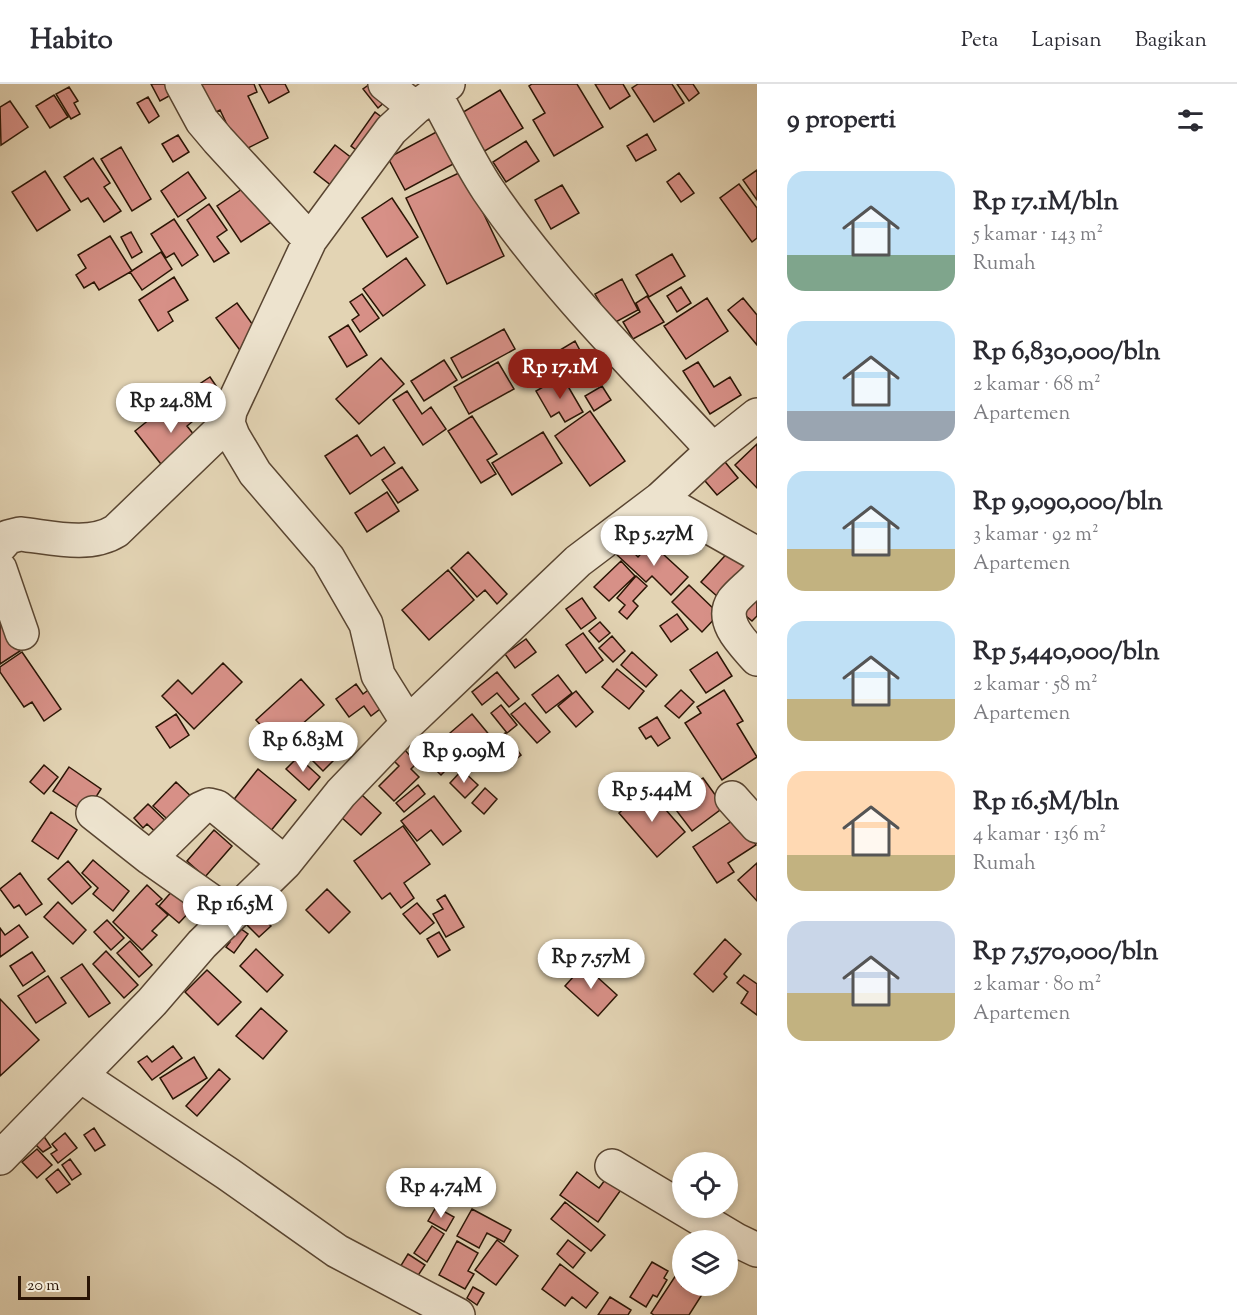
<!DOCTYPE html>
<html lang="id">
<head>
<meta charset="utf-8">
<style>
  body { margin:0; font-family:"Sorts Mill Goudy",serif; background:#f7f7f7; color:#2b2b33; height:100vh; display:flex; flex-direction:column; font-size:22px; white-space:nowrap }
  * { box-sizing:border-box; margin:0 }
  p { font-size:20px; color:#7c7c81 }
  .icon { flex:none; width:33px; height:33px; fill:none; stroke:currentColor; stroke-width:2; stroke-linecap:round; stroke-linejoin:round }
  .map { position:relative; flex:1; overflow:hidden }
  .drawer { display:flex; flex-direction:column; background:#fff; width:480px }
  .drawer>* { flex:none }
  .fabs { position:absolute; left:672px; top:1068px; display:grid; gap:12px }
  .fabs a { display:grid; place-items:center; width:66px; height:66px; border-radius:50%; background:#fff; box-shadow:0 3px 9px #0003; font-size:30px }
  .scale { position:absolute; left:18px; bottom:15px; width:72px; box-sizing:border-box; padding-left:6px; border:3px solid #2b1505; border-top:0; font-size:16px; line-height:21px; white-space:nowrap; color:#2b1505; -webkit-text-stroke:4px #ede3ce; paint-order:stroke }
  .price { position:absolute; translate:-50% -51px; padding:0 14px; border-radius:21px; background:#fff; color:#222; font-size:20px; line-height:39px; filter:drop-shadow(0 2px 3px #0008) }
  .price::after { content:''; position:absolute; left:50%; top:36px; width:18px; height:14px; margin-left:-9px; background:inherit; clip-path:polygon(0 0,100% 0,50% 100%) }
  .price.active { background:#8f2418; color:#fff }
  ul { padding:0; list-style:none }
  li { display:flex; align-items:center; gap:18px; height:150px; padding:0 30px }
  li span { display:grid; place-items:center; flex:none; width:168px; height:120px; border-radius:18px; color:#555 }
  li>.icon { margin-inline-start:auto }
  span .icon { width:72px; height:72px; fill:#fffc; stroke-width:1 }
  li b { font-size:26px }
  h2 { display:flex; justify-content:space-between; align-items:center; height:72px; padding:0 30px; font-size:26px }
  header { display:flex; align-items:center; gap:36px; box-sizing:border-box; height:84px; padding:0 30px; background:#fff; border-bottom:2px solid #e1e1e2 }
  header strong { font-size:28px }
  nav { display:flex; gap:33px; margin-inline-start:auto; font-size:21px }
  main { display:flex; flex:1; min-height:0 }
  .map>svg:first-child { display:block }
  .building { fill:#d79087; stroke:#2b1505; stroke-width:1.5 }
  .lines { fill:none; stroke-linecap:round; stroke-linejoin:round }
  .minor-casing { stroke:#594531; stroke-width:36 }
  .minor { stroke:#ede3ce; stroke-width:33 }
</style>
</head>
<body>
<header>
<strong>Habito</strong>
<nav><a>Peta</a><a>Lapisan</a><a>Bagikan</a></nav>
</header>
<main>
<div class="map">
<svg width="757" height="1231" viewBox="0 0 757 1231">
  <rect width="100%" height="100%" fill="#e3d4b4"/>
  <filter id="stains"><feTurbulence type="fractalNoise" baseFrequency=".00333" numOctaves="4"/><feColorMatrix values="0 0 0 0 .2 0 0 0 0 .09 0 0 0 0 .02 0 0 0 .5 -.17"/></filter>
  <radialGradient id="worn" r=".72"><stop offset=".6" stop-color="#630" stop-opacity="0"/><stop offset="1" stop-color="#630" stop-opacity=".3"/></radialGradient>
  <path class="building" d="M151 0H176L180 6 160 17Z
    M198 0H254L257 8 248 12 268 54 240 68 220 26 212 30Z
    M259 0H285L289 8 269 19Z
    M370 0 387 16 378 24 363 5Z
    M532 0H577L603 43 554 72 533 36 545 29 529 2Z
    M595 0H623L630 12 610 25Z
    M638 0H672L684 19 654 38 632 4Z
    M677 0H693L699 9 689 17Z
    M69 3 78 17 74 19 80 30 71 35 56 10Z
    M500 6 523 44 483 68 460 30Z
    M54 11 68 33 50 44 36 22Z
    M148 13 159 32 149 39 137 19Z
    M10 17 28 43 1 61 0 23Z
    M375 28 388 38 368 75 351 62Z
    M440 46 457 78 405 106 388 74Z
    M647 50 656 66 636 77 627 62Z
    M178 51 189 68 173 78 162 60Z
    M526 57 539 77 506 98 493 78Z
    M335 61 362 82 341 109 314 88Z
    M121 63 151 115 132 127 101 75Z
    M93 74 110 99 104 103 121 127 104 138 88 114 81 118 64 93Z
    M757 86V116L743 96Z
    M45 87 70 126 37 147 12 108Z
    M463 87 504 172 447 200 406 114Z
    M188 88 206 114 178 133 161 107Z
    M679 89 694 109 681 118 667 98Z
    M251 99 276 135 241 158 217 122Z
    M739 100 757 124V154L752 158 720 114Z
    M562 101 579 129 551 145 535 116Z
    M392 114 418 153 387 173 362 134Z
    M209 120 227 146 217 153 229 169 214 178 187 136Z
    M174 135 198 171 182 182 174 169 166 174 151 150Z
    M131 148 142 168 132 174 121 153Z
    M110 152 132 187 99 206 94 198 84 204 76 191 86 184 78 171Z
    M161 168 172 185 142 206 130 188Z
    M672 170 685 192 649 213 636 191Z
    M406 174 425 201 383 232 363 205Z
    M174 193 188 216 168 228 173 237 158 247 139 216Z
    M622 195 638 226 612 240 595 210Z
    M681 203 691 219 677 228 667 212Z
    M362 210 379 234 360 248 352 236 359 231 350 218Z
    M647 212 664 238 633 255 623 238 640 228 636 219Z
    M707 214 728 247 686 275 664 242Z
    M743 214 757 231V261L728 226Z
    M237 219 263 255 242 269 216 234Z
    M348 241 367 271 347 283 329 253Z
    M504 245 515 265 462 294 451 274Z
    M575 257 584 274 544 298 535 281Z
    M381 274 404 300 359 340 336 315Z
    M444 276 457 296 424 317 411 297Z
    M498 278 514 305 469 330 454 303Z
    M698 278 714 303 730 293 741 311 710 330 683 287Z
    M562 292 583 328 565 338 559 328 551 333 536 307Z
    M210 293 227 318 209 330 192 305Z
    M602 302 611 316 594 327 585 312Z
    M407 307 422 330 431 323 446 345 423 361 393 316Z
    M180 311 198 333 187 342 202 361 168 389 135 347Z
    M590 327 625 377 590 402 555 352Z
    M472 332 497 370 487 376 496 390 481 399 448 347Z
    M543 348 562 379 512 411 492 379Z
    M357 351 371 372 384 363 395 379 350 410 325 372Z
    M757 360V404L735 381Z
    M721 373 738 394 717 411 700 391Z
    M402 383 418 406 398 419 382 396Z
    M387 408 399 427 367 448 355 429Z
    M651 459 688 493 671 511 652 492 646 498 616 470 625 460 638 473Z
    M732 464 750 480 718 513 701 498Z
    M468 468 507 510 497 520 485 506 477 513 451 484Z
    M621 477 635 492 609 517 594 503Z
    M448 486 474 516 429 556 402 526Z
    M636 492 647 502 633 517 638 522 627 535 619 528 625 521 617 514Z
    M689 501 719 530 702 548 672 518Z
    M757 508V532L752 537 740 527Z
    M582 514 596 534 581 545 566 525Z
    M677 530 688 545 671 558 660 542Z
    M0 538 20 567 0 580Z
    M600 538 610 549 599 558 589 547Z
    M583 549 603 576 586 589 566 561Z
    M612 552 625 567 613 578 599 564Z
    M526 555 536 568 515 584 505 570Z
    M22 568 61 625 44 637 32 618 24 623 0 588V583Z
    M632 568 657 591 646 603 621 581Z
    M717 568 732 592 706 609 690 586Z
    M223 579 242 598 194 645 162 612 178 596 192 610Z
    M617 585 644 607 629 625 602 603Z
    M497 588 519 615 509 623 497 609 482 621 472 608Z
    M558 591 572 609 546 629 532 611Z
    M301 595 324 621 293 648 299 655 285 668 256 636Z
    M356 600 363 610 371 604 384 622 371 632 364 622 349 633 336 615Z
    M681 606 694 618 679 634 665 622Z
    M724 606 743 637 737 640 757 673 722 696 685 639 701 629 697 623Z
    M576 607 593 628 576 643 558 622Z
    M525 619 550 648 537 659 511 630Z
    M501 621 517 641 507 649 491 629Z
    M176 630 189 651 170 664 156 643Z
    M472 630 491 653 483 660 487 665 473 677 450 649Z
    M657 633 670 654 658 662 651 652 646 655 639 644Z
    M326 640 348 662 323 687 301 665Z
    M505 649 521 671 506 683 490 661Z
    M431 657 453 679 441 691 419 670Z
    M402 663 417 679 411 685 419 693 394 717 379 702 399 682 391 674Z
    M298 673 320 693 309 706 286 685Z
    M44 681 58 693 44 710 30 698Z
    M69 683 101 705 86 729 53 707Z
    M258 685 296 716 265 754 228 723Z
    M462 686 478 701 465 714 450 699Z
    M703 694 724 723 692 747 670 718Z
    M176 698 199 720 177 744 153 722Z
    M418 701 425 710 404 728 396 719Z
    M485 704 497 715 484 730 472 719Z
    M647 704 685 748 657 773 619 729Z
    M362 711 381 729 361 751 341 733Z
    M434 712 461 747 443 761 431 746 417 757 401 737Z
    M148 720 176 747 166 758 147 740 143 744 134 734Z
    M51 728 77 746 58 775 32 757Z
    M738 733 756 761 728 779 734 788 717 799 693 763Z
    M403 742 430 780 404 799 414 814 401 824 390 809 382 815 354 777Z
    M214 746 232 762 205 793 187 777Z
    M93 776 129 807 113 827 93 810 98 804 82 789Z
    M68 777 91 803 72 820 48 795Z
    M757 779V817L738 796Z
    M20 789 42 820 26 831 19 821 14 824 0 805Z
    M147 801 162 815 156 820 168 831 152 847 157 851 142 866 113 838Z
    M174 805 194 823 179 839 159 822Z
    M327 805 350 828 329 849 306 826Z
    M445 811 464 843 446 853 433 830 443 825 437 816Z
    M58 818 86 846 73 860 44 833Z
    M417 819 434 839 420 850 403 830Z
    M256 827 271 842 259 853 244 838Z
    M107 836 124 854 111 866 94 848Z
    M233 839 248 850 234 869 226 863 230 858 222 853Z
    M19 841 28 853 0 873V844L5 851Z
    M439 848 450 866 438 873 427 855Z
    M725 855 741 870 724 890 727 893 713 908 694 890Z
    M130 857 152 881 139 893 117 869Z
    M256 865 283 891 267 908 240 882Z
    M106 867 138 901 124 914 93 880Z
    M32 868 45 887 23 902 10 882Z
    M82 880 110 919 89 933 61 894Z
    M584 881 617 911 598 932 565 902Z
    M207 886 241 918 218 941 185 908Z
    M744 891 757 900V931L741 919 748 908 737 899Z
    M48 892 66 919 36 939 18 912Z
    M0 915 39 956 0 992Z
    M261 924 287 947 263 975 236 952Z
    M173 962 182 974 152 996 138 978 147 972 152 978Z
    M194 973 207 994 173 1015 160 994Z
    M219 985 230 995 197 1032 186 1022Z
    M94 1044 105 1061 95 1067 84 1051Z
    M41 1048 51 1063 43 1068 33 1058Z
    M65 1049 77 1064 58 1079 51 1070 57 1066 52 1060Z
    M37 1065 52 1081 37 1094 22 1078Z
    M70 1075 81 1090 72 1096 62 1081Z
    M58 1085 70 1100 57 1109 46 1095Z
    M577 1088 599 1104 608 1092 623 1103 598 1138 560 1111Z
    M565 1118 605 1151 591 1167 551 1135Z
    M436 1123 454 1133 446 1147 428 1137Z
    M472 1125 511 1146 504 1158 487 1149 479 1164 457 1152Z
    M432 1142 444 1150 427 1178 414 1169Z
    M497 1156 518 1172 496 1201 475 1186Z
    M568 1156 585 1169 573 1184 557 1170Z
    M457 1157 478 1169 468 1187 474 1190 465 1205 439 1191Z
    M408 1170 425 1181 413 1199 397 1188Z
    M652 1178 668 1187 664 1194 667 1196 657 1213 653 1211 646 1223 630 1213Z
    M560 1180 598 1209 586 1224 572 1213 565 1222 542 1205Z
    M676 1191 682 1195V1202H692L703 1209 689 1231H654L651 1229Z
    M473 1203 484 1209 477 1221 467 1214Z
    M610 1213 631 1226 628 1231H598Z"/>
  <g class="lines">
    <g class="minor-casing">
      <path id="minor" d="M182 0 202 37 218 56 310 156
        M385 0 415 24
        M435 10C452 41 468 76 488 106 553 201 635 282 713 366
        M660 415 757 470
        M0 462 8 453 20 450C50 453 89 464 116 447L228 339
        M0 485 22 549
        M757 493C750 501 739 509 733 517 719 538 745 561 757 575
        M408 639 378 591 366 540 328 474 255 389 233 352 228 339 230 327 310 156 391 46 415 24 448 0
        M732 714 757 742
        M93 729 150 774 231 831
        M150 774 200 725 209 721 217 723 285 779
        M81 992 228 1090 337 1167 458 1231
        M0 1074 152 918 202 860 285 779 341 709 408 639 578 477 660 415 713 366 757 331
        M612 1082 736 1156 757 1166"/>
    </g>
    <use href="#minor" class="minor"/>
  </g>
  <rect width="100%" height="100%" filter="url(#stains)"/>
  <rect width="100%" height="100%" fill="url(#worn)"/>
</svg>
<div class="fabs">
<a><svg class="icon" aria-label="locate" viewBox="0 0 24 24"><circle cx="12" cy="12" r="6"/><path d="M12 2v4M12 18v4M2 12h4M18 12h4"/></svg></a>
<a><svg class="icon" aria-label="layers" viewBox="0 0 24 24"><path d="M12 4l9 5-9 5-9-5zM3 14l9 5 9-5"/></svg></a>
</div>
<div class="scale">20 m</div>
<b class="price active" style="left:560px;top:316px">Rp 17.1M</b>
<b class="price" style="left:171px;top:350px">Rp 24.8M</b>
<b class="price" style="left:654px;top:483px">Rp 5.27M</b>
<b class="price" style="left:303px;top:689px">Rp 6.83M</b>
<b class="price" style="left:464px;top:700px">Rp 9.09M</b>
<b class="price" style="left:652px;top:739px">Rp 5.44M</b>
<b class="price" style="left:235px;top:853px">Rp 16.5M</b>
<b class="price" style="left:591px;top:906px">Rp 7.57M</b>
<b class="price" style="left:441px;top:1135px">Rp 4.74M</b>
</div>
<section class="drawer">
<h2>9 properti<svg class="icon" aria-label="filters" viewBox="0 0 24 24"><path d="M4 7h16M4 17h16"/><circle cx="9" cy="7" r="2"/><circle cx="15" cy="17" r="2"/></svg></h2>
<ul>
<li><span style="background:linear-gradient(#bfe0f5 70%,#7fa58c 0)"><svg class="icon" aria-label="home" viewBox="0 0 24 24"><path d="M3 11l9-7 9 7M6 9v11h12V9"/></svg></span><div><b>Rp 17.1M/bln</b><p>5 kamar · 143 m²</p><p>Rumah</p></div></li>
<li><span style="background:linear-gradient(#bfe0f5 75%,#9aa5b1 0)"><svg class="icon" aria-label="home" viewBox="0 0 24 24"><path d="M3 11l9-7 9 7M6 9v11h12V9"/></svg></span><div><b>Rp 6,830,000/bln</b><p>2 kamar · 68 m²</p><p>Apartemen</p></div></li>
<li><span style="background:linear-gradient(#bfe0f5 65%,#c2b280 0)"><svg class="icon" aria-label="home" viewBox="0 0 24 24"><path d="M3 11l9-7 9 7M6 9v11h12V9"/></svg></span><div><b>Rp 9,090,000/bln</b><p>3 kamar · 92 m²</p><p>Apartemen</p></div></li>
<li><span style="background:linear-gradient(#bfe0f5 65%,#c2b280 0)"><svg class="icon" aria-label="home" viewBox="0 0 24 24"><path d="M3 11l9-7 9 7M6 9v11h12V9"/></svg></span><div><b>Rp 5,440,000/bln</b><p>2 kamar · 58 m²</p><p>Apartemen</p></div></li>
<li><span style="background:linear-gradient(#ffd9b3 70%,#c2b280 0)"><svg class="icon" aria-label="home" viewBox="0 0 24 24"><path d="M3 11l9-7 9 7M6 9v11h12V9"/></svg></span><div><b>Rp 16.5M/bln</b><p>4 kamar · 136 m²</p><p>Rumah</p></div></li>
<li><span style="background:linear-gradient(#c9d6e8 60%,#c2b280 0)"><svg class="icon" aria-label="home" viewBox="0 0 24 24"><path d="M3 11l9-7 9 7M6 9v11h12V9"/></svg></span><div><b>Rp 7,570,000/bln</b><p>2 kamar · 80 m²</p><p>Apartemen</p></div></li>
</ul>
</section>
</main>
</body>
</html>
